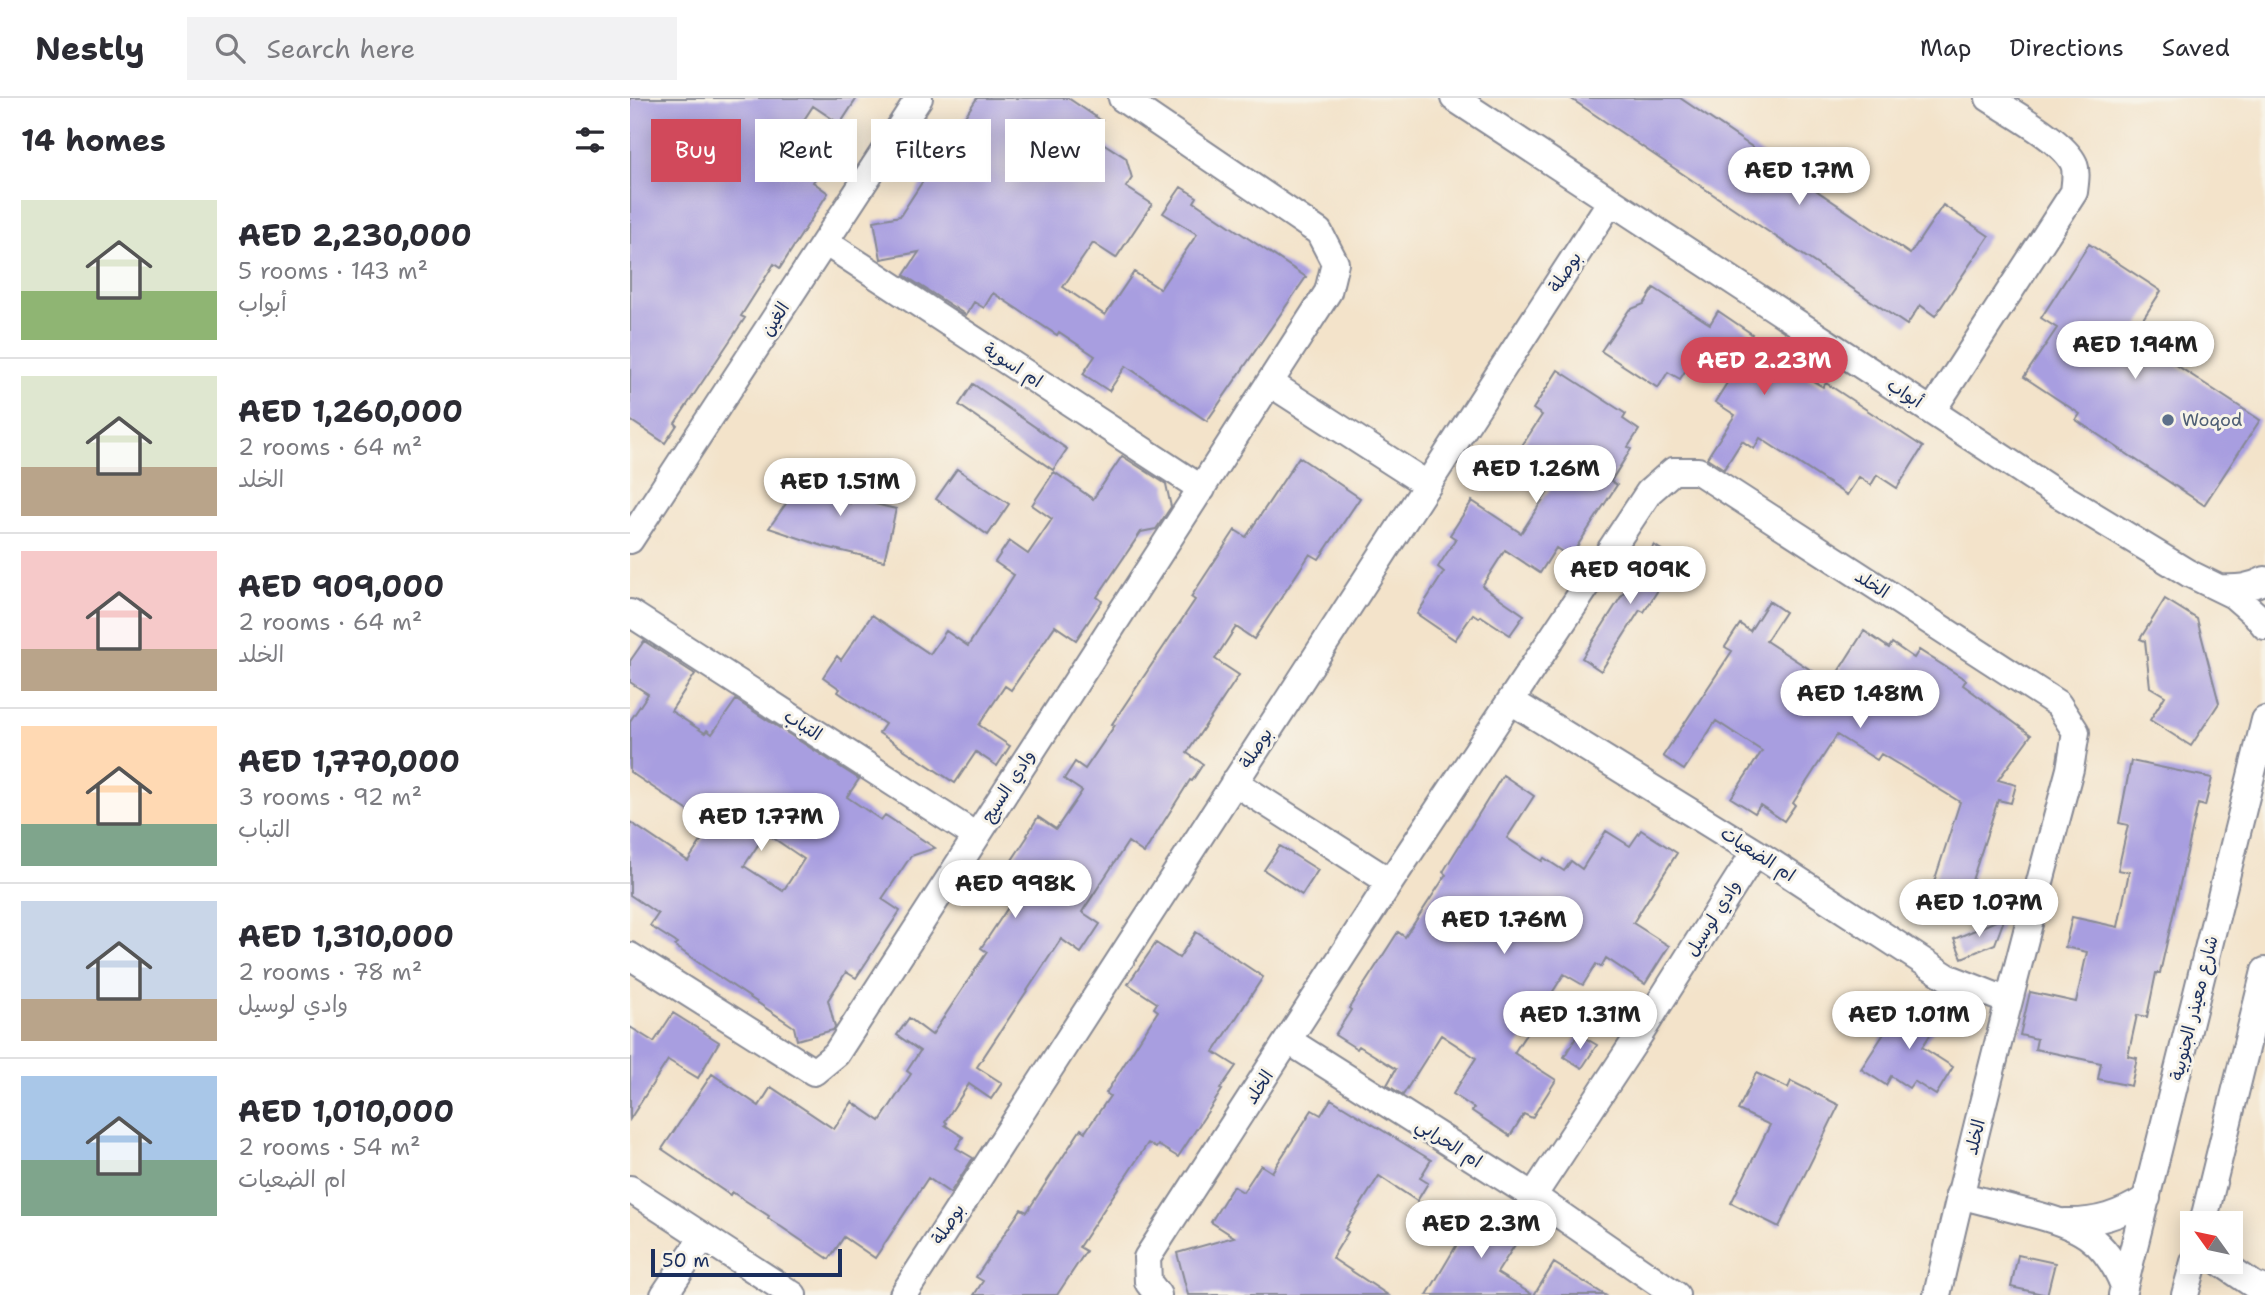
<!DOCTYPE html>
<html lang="en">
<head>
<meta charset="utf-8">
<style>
  body { margin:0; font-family:"Shantell Sans","Playpen Sans Arabic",sans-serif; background:#f2f2f3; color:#2b2b33; height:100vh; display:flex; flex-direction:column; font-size:26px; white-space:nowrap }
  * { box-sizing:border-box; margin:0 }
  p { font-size:23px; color:#7c7c81 }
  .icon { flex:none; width:38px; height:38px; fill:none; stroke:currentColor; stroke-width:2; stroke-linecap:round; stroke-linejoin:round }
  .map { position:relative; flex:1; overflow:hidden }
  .details { display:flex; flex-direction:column; background:#fff; width:630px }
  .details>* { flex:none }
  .top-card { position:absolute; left:21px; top:21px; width:665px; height:63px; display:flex; gap:14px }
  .needle { width:46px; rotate:303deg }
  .buttons { position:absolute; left:1550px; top:1113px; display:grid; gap:14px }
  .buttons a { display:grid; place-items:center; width:63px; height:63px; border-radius:0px; background:#fff; box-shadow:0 4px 18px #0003; font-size:35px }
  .scale { position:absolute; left:21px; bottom:18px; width:191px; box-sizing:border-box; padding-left:7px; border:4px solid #1b2f5e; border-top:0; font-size:19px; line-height:24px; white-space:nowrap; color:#1b2f5e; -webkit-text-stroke:5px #f7f3e8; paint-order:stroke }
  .price { position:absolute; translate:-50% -60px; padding:0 16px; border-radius:24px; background:#fff; color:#222; font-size:23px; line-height:46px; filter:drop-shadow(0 2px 4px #0008) }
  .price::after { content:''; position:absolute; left:50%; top:42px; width:21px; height:16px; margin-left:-10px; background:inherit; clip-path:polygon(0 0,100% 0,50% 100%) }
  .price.on { background:#d1495b; color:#fff }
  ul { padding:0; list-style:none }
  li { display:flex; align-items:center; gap:21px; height:175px; padding:0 21px }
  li+li { border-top:2px solid #e1e1e2 }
  li span { display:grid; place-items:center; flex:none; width:196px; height:140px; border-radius:0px; color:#555 }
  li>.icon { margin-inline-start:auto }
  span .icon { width:84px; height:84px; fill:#fffc; stroke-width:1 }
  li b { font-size:30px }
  h2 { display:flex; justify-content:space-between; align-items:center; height:84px; padding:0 21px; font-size:30px }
  .chip { padding:0 24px; border-radius:0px; background:#fff; box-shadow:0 4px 18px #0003; font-size:24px; line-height:63px }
  .chip.on { background:#d1495b; color:#fff }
  header { display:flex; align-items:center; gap:42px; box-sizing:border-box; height:98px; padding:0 35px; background:#fff; border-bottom:2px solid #e1e1e2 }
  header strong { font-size:33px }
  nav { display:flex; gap:38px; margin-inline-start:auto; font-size:24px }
  .search { width:490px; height:63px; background:#f2f2f3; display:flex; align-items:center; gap:18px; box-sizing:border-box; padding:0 24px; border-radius:0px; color:#7c7c81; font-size:26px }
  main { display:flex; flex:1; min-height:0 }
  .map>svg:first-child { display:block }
  .building { fill:#a89ee0; fill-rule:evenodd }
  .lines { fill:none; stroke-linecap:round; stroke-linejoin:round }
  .minor-casing { stroke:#878994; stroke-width:30 }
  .minor { stroke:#fff; stroke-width:26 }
  .service-dot { fill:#5c6f8a; stroke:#f7f3e8; stroke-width:2.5 }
  .labels { text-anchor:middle; stroke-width:6; stroke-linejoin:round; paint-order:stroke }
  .street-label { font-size:18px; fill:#1b2f5e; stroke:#f7f3e8 }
  .service-label { font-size:18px; fill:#4e5e75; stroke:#f7f3e8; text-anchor:start }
</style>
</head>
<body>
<header>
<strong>Nestly</strong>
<div class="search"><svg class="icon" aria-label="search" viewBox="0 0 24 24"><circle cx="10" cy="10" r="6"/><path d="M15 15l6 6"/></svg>Search here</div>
<nav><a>Map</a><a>Directions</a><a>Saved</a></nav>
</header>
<main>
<section class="details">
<h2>14 homes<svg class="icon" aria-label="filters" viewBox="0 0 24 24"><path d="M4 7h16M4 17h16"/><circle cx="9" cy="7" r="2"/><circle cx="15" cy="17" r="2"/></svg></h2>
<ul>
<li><span style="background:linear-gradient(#dfe7d0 65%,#8fb573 0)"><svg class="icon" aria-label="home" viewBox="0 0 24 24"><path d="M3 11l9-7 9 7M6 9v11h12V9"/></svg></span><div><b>AED 2,230,000</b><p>5 rooms · 143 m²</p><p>أبواب</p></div></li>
<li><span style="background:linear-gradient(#dfe7d0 65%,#b9a48a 0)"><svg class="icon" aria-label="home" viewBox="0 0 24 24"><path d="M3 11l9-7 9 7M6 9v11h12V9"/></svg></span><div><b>AED 1,260,000</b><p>2 rooms · 64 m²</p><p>الخلد</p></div></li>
<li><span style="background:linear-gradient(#f6c9c9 70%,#b9a48a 0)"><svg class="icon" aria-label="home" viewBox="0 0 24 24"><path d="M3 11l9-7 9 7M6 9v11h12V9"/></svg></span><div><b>AED 909,000</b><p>2 rooms · 64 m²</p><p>الخلد</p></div></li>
<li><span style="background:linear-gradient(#ffd9b3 70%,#7fa58c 0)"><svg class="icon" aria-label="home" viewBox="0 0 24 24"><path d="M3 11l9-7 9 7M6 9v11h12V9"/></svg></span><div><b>AED 1,770,000</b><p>3 rooms · 92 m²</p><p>التباب</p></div></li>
<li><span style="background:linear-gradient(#c9d6e8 70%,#b9a48a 0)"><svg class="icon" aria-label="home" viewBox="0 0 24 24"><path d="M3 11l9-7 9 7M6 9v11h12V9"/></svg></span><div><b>AED 1,310,000</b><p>2 rooms · 78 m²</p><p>وادي لوسيل</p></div></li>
<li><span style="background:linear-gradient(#a9c7e8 60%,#7fa58c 0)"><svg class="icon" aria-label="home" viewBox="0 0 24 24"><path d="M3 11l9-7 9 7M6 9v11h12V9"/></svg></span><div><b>AED 1,010,000</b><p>2 rooms · 54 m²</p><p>ام الضعيات</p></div></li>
</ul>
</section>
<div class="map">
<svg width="1635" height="1197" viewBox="0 0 1635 1197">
  <rect width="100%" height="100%" fill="#f7f3e8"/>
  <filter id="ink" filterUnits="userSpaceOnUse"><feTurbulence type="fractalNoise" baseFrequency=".0143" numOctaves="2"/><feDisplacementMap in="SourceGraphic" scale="14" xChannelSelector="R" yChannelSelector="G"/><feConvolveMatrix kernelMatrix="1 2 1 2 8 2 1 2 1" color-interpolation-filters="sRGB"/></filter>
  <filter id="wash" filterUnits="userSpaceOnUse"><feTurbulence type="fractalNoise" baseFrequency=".00686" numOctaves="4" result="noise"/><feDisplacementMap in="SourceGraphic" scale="28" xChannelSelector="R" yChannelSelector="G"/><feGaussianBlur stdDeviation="1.57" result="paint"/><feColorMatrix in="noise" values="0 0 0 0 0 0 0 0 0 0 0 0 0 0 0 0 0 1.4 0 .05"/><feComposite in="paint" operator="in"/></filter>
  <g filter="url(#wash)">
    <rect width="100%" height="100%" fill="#f3e3ca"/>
    <g id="blocks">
      <path class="building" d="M0 0H227L210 26 183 8 153 54 188 77 183 84 198 95 150 170 144 166 111 218 115 220 45 325 47 327 35 345 0 322Z
        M347 0H438L472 23 462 38 496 60 502 80 496 89 522 106 486 160 463 145 433 189 475 217 504 174 530 191 567 136 533 115 551 89 567 99 564 104 676 179 577 323 496 268 479 293 453 276 465 258 429 234 427 237 363 195 354 210 344 204 336 217 274 177 289 154 251 161 244 123 270 118Z
        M940 0H1050L1280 156 1313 107 1359 138 1305 218 1290 207 1277 227Z
        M1459 146 1531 193 1502 238 1630 322 1574 407 1446 322 1450 316 1394 279 1427 230 1411 220Z
        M1024 190 1080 226 1088 213 1122 236 1118 242 1144 260 1193 289 1196 285 1293 349 1267 390 1247 377 1241 387 1229 379 1217 397 1130 340 1124 351 1112 343 1094 371 1077 360 1105 317 1085 304 1104 274 1070 251 1050 281 1038 274 1028 290 971 253 999 212 1014 206Z
        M928 272 996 316 993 321 1009 332 998 349 1001 351 981 383 987 387 940 459 926 450 910 475 875 452 852 488 894 517 880 537 851 518 849 520 843 516 825 542 787 516 814 474 808 469 826 441 820 437 842 403 891 435 921 389 882 363 912 317 903 311Z
        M343 286 437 351 423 372 329 307Z
        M492 358 536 386 541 409 526 431 511 434 467 499 472 503 446 542 425 528 381 592 375 588 349 627 380 648 367 668 346 654 325 685 249 635 255 626 208 594 210 591 193 579 207 558 211 562 242 517 300 556 316 533 338 548 384 477 365 464 379 443 398 456 422 421 402 407 424 374 463 401Z
        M669 359 730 400 689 461 680 456 624 541 606 529 585 561 609 577 557 655 573 666 562 683 560 682 514 755 498 744 452 814 470 826 451 855 431 841 347 969 372 985 361 1001 339 986 315 1023 317 1025 315 1027 333 1039 326 1050 343 1060 320 1095 298 1080 245 1160 214 1139 199 1161 138 1120 139 1118 102 1094 100 1097 32 1051 82 976 129 1008 141 989 204 1031 222 1004 250 1023 281 976 277 973 290 953 267 937 279 920 302 937 357 854 351 850 387 796 368 783 398 738 397 737 408 719 426 731 452 693 434 681 445 664 455 671 485 627 482 626 565 502 561 499 605 432 616 439Z
        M226 371 250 376 245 406 266 411 254 463 196 449 139 430 174 380 220 405Z
        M327 371 379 406 358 437 306 401Z
        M1024 447 1047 462 1014 514 1010 512 971 573 952 560Z
        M1535 501 1567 521 1589 605 1561 648 1520 622 1535 598 1520 589 1515 543 1510 541Z
        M1139 503 1155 514 1136 543 1201 585 1234 533 1259 550 1262 545 1284 560 1289 552 1336 582 1333 587 1401 637 1368 682 1386 687 1381 705 1368 702 1337 798 1303 787 1330 704 1251 656 1247 662 1207 637 1163 705 1165 707 1154 723 1130 707 1125 715 1101 700 1132 653 1086 623 1054 672 1033 658 1102 553 1095 549 1110 526 1120 533Z
        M14 543 65 576 41 613 75 635 77 632 82 636 106 602 229 681 217 699 251 722 255 717 305 750 281 758 252 801 270 813 226 880 216 874 198 902 205 929 203 932 167 942 164 929 76 870 45 848 47 845 20 828 28 816 0 797V724L58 763 81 728 0 674V623L18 596 0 584V563ZM136 735 174 761 153 793 114 768Z
        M1501 663 1582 680 1575 708 1568 706 1530 875H1526L1517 919 1507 917 1498 958 1507 960 1501 988 1468 981 1471 965 1405 951 1407 941 1390 937 1400 894 1446 904 1457 854 1435 849 1442 819 1488 829 1499 774 1488 772 1498 727 1489 725Z
        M873 677 904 698 877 740 912 763 914 760 934 773 941 763 952 771 976 733 1000 748 1011 732 1047 755 1003 825 1039 848 1015 886 976 860 971 869 966 866 953 887 934 876 884 955 926 982 902 1020 894 1016 880 1038 842 1013 844 1010 823 996 846 960 811 937 773 997 757 987 766 971 729 948 727 951 705 937 721 912 719 910 768 834 775 839 816 777 813 774Z
        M650 748 688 772 672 797 634 772Z
        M1375 819 1365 846 1332 860 1324 841Z
        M566 834 633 879 584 954 606 968 590 991 592 992 548 1059 528 1047 526 1050 518 1045 449 1149 456 1153 427 1197H344L353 1183 346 1179 391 1111 397 1114 451 1031 455 1034 480 998 476 995 528 913 524 910 527 905 498 886 526 845 549 860Z
        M1281 899 1312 919 1292 949 1323 969 1306 997 1284 983 1279 990 1261 978 1256 987 1231 971 1259 928 1261 930Z
        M43 915 89 944 68 980 38 962 0 1021V929L24 944Z
        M948 936 967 947 952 970 934 959Z
        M1126 975 1158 990 1161 983 1209 1007 1149 1129 1101 1105 1140 1027 1108 1012Z
        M701 1001 801 1062 790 1080 798 1085 787 1103 749 1078 715 1132 718 1134 702 1160 758 1197H558L547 1155 604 1139 581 1124 603 1088 613 1094 631 1067 642 1074 682 1012 691 1017Z
        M859 1107 895 1131 867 1175 903 1197H797L832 1138 837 1142Z
        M1388 1157 1425 1165 1417 1197 1381 1189Z
        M924 1165 975 1197H904Z"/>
    </g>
  </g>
  <g filter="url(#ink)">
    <use href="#blocks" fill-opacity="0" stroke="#878994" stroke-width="2"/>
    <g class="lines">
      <g class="minor-casing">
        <path id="minor" d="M824 0 1420 391 1558 475 1603 497 1626 517 1635 528
          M195 144 572 391
          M640 285 798 387
          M1302 313 1444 94C1445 85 1447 74 1444 66 1434 43 1380 14 1359 0
          M0 442 289 0
          M1590 490C1607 491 1620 490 1635 482
          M0 515 346 738
          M881 603 1125 754 1317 879 1378 903
          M604 684 760 784
          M0 858 184 974 206 956 698 194 705 165 689 134 492 0
          M659 943 903 1098 1046 1197
          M0 1091 163 1197
          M1329 1097C1353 1103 1376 1109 1399 1115 1447 1127 1475 1139 1494 1188
          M903 1098 1013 931 1125 754
          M1435 1124C1466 1125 1491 1117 1517 1100
          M1573 1125 1635 873
          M1590 1164 1624 1187 1635 1191
          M34 1197 73 1139
          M273 1197 981 103
          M528 1197 518 1184 517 1160 760 784 1019 394 1043 373H1068L1428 606 1446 634 1440 671C1393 846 1347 1021 1307 1197
          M1492 1197 1635 622
          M1555 1197 1564 1164"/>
      </g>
      <use href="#minor" class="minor"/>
    </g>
  </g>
  <circle class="service-dot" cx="1538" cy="322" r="7"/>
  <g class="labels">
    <g class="street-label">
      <text transform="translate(935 174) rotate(-57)" y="6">بوصلة</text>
      <text transform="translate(145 221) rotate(-57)" y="6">الغين</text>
      <text transform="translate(383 267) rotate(33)" y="6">ام اسوية</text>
      <text transform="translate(1275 295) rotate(33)" y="6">أبواب</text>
      <text transform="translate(1242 486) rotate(33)" y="6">الخلد</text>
      <text transform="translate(173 627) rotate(33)" y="6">التباب</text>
      <text transform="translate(626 650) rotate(-57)" y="6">بوصلة</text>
      <text transform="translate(378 688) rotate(-57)" y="6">وادي السيج</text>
      <text transform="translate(1128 756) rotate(33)" y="6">ام الضعيات</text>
      <text transform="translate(1083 820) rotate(-58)" y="6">وادي لوسيل</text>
      <text transform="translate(1564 910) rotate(-76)" y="6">شارع معيذر الجنوبية</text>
      <text transform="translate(629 989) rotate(-57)" y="6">الخلد</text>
      <text transform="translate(1345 1039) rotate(-76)" y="6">الخلد</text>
      <text transform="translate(819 1045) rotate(33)" y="6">ام الحرابي</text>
      <text transform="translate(318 1126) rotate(-57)" y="6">بوصلة</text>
    </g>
    <g class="service-label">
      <text x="1552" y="328">Woqod</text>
    </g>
  </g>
</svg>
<div class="buttons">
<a><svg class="needle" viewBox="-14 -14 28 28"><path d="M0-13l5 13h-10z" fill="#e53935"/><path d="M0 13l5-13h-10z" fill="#7c7c81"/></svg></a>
</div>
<div class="scale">50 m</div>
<b class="price" style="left:1169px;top:109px">AED 1.7M</b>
<b class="price" style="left:1505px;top:283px">AED 1.94M</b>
<b class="price on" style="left:1134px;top:299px">AED 2.23M</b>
<b class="price" style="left:906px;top:407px">AED 1.26M</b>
<b class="price" style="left:210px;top:420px">AED 1.51M</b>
<b class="price" style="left:1000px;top:508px">AED 909K</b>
<b class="price" style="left:1230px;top:632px">AED 1.48M</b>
<b class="price" style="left:131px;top:755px">AED 1.77M</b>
<b class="price" style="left:385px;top:822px">AED 998K</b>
<b class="price" style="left:1349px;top:841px">AED 1.07M</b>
<b class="price" style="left:874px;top:858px">AED 1.76M</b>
<b class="price" style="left:950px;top:953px">AED 1.31M</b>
<b class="price" style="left:1279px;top:953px">AED 1.01M</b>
<b class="price" style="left:851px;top:1162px">AED 2.3M</b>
<div class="top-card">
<a class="chip on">Buy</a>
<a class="chip">Rent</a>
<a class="chip">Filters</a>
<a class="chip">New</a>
</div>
</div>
</main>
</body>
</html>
